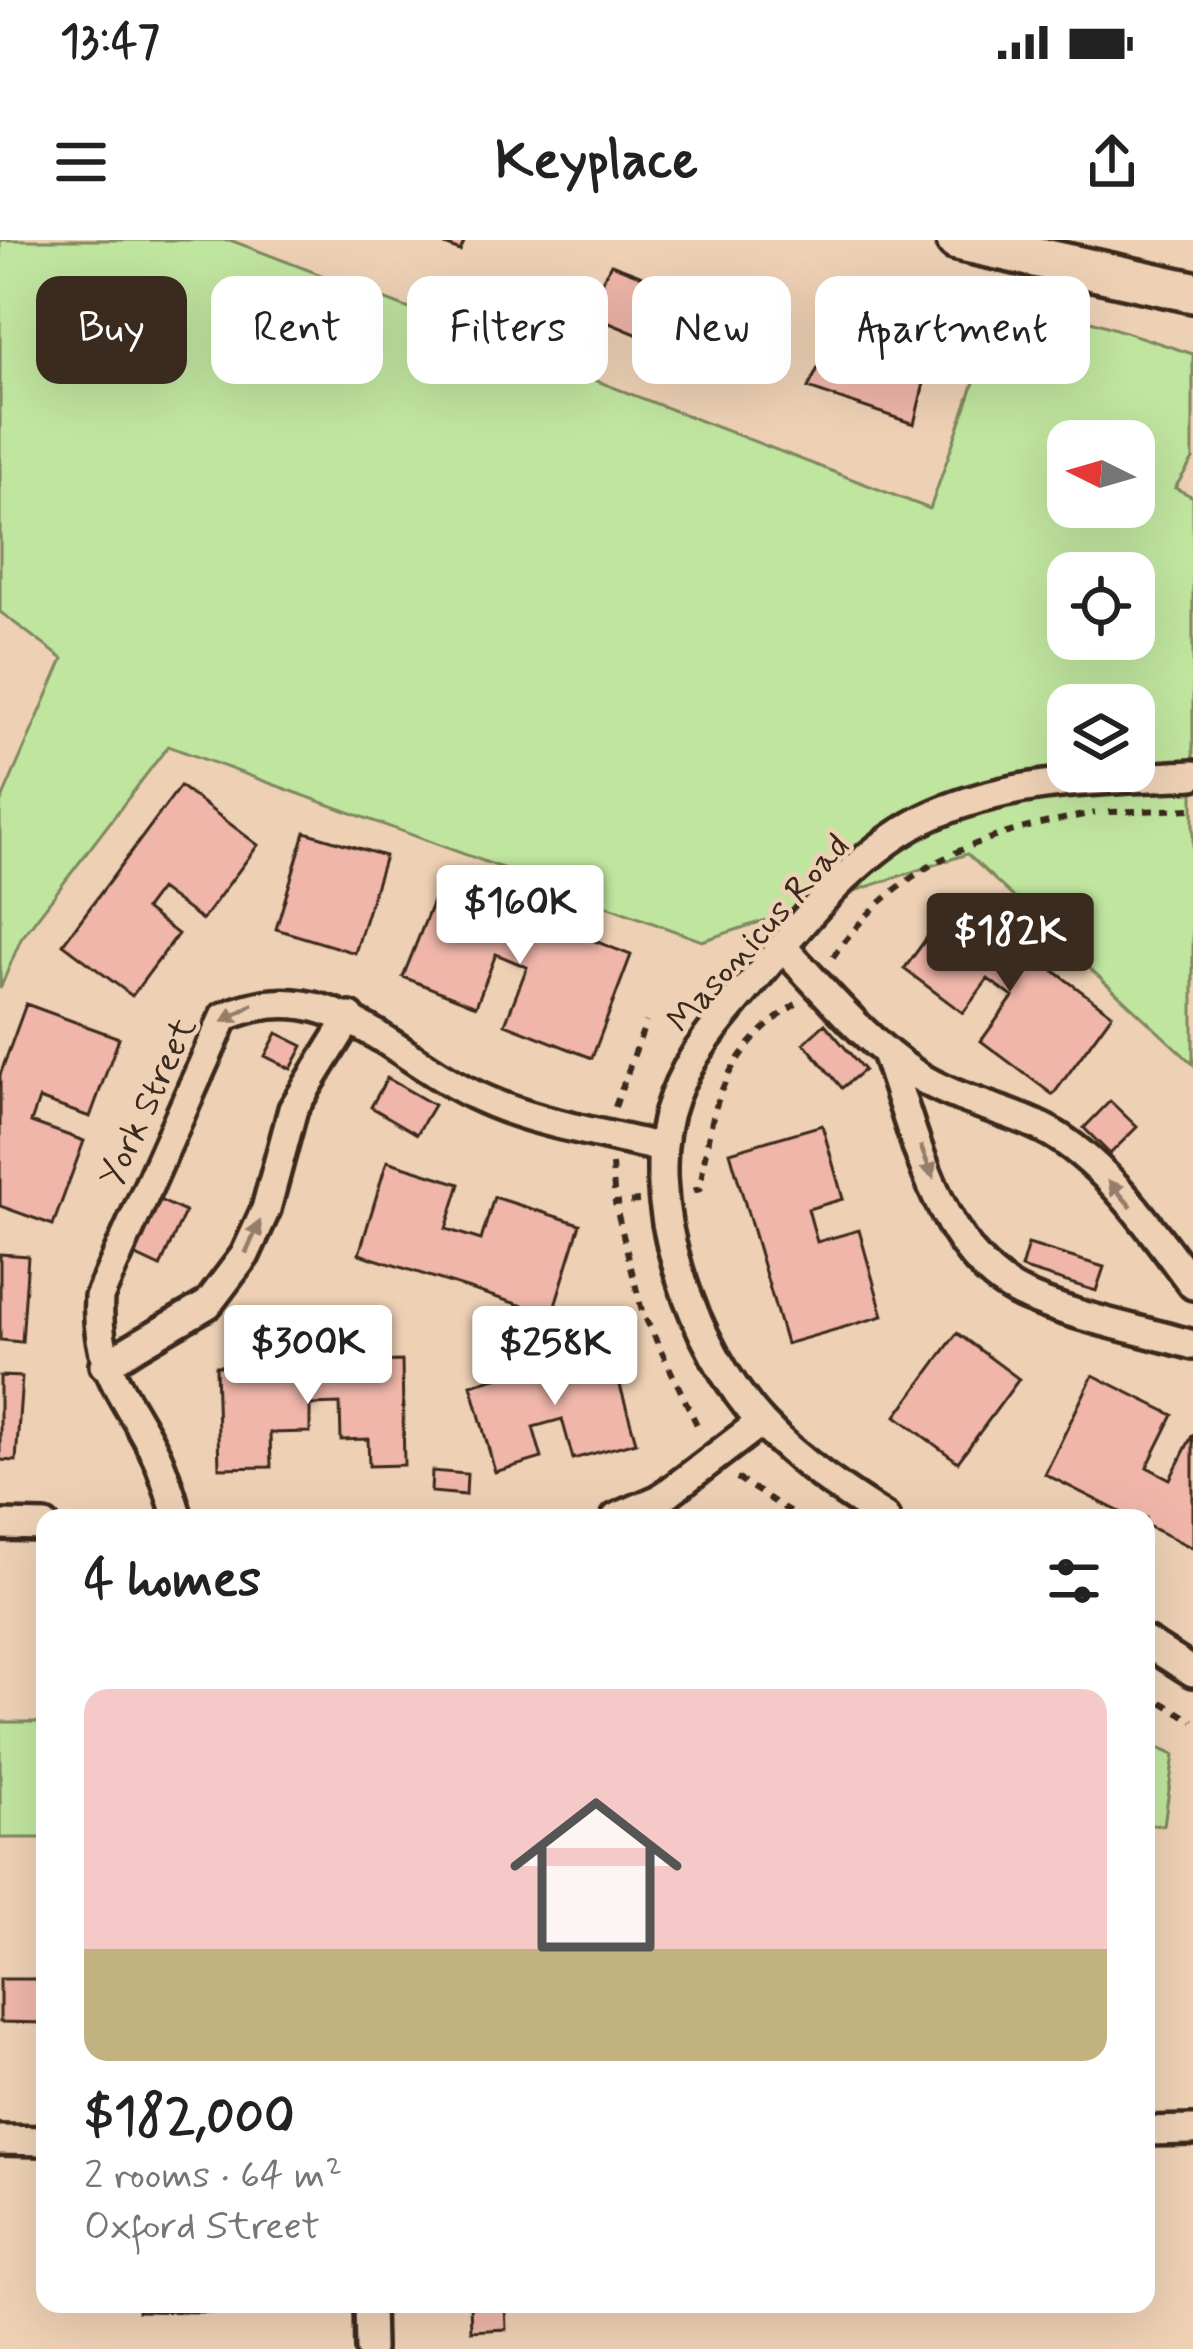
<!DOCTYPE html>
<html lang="en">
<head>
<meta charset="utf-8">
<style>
  body { margin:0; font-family:Mynerve,sans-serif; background:#f6f6f6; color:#222; height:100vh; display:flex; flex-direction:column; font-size:45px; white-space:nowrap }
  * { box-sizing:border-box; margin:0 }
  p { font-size:39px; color:#767676 }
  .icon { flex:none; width:66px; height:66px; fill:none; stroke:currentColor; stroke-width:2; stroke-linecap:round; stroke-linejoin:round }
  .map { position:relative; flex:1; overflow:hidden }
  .sheet { position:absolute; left:36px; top:1269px; width:1119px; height:804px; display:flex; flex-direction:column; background:#fff; border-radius:24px; box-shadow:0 12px 48px #0002 }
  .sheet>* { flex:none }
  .hud { position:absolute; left:36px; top:36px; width:1122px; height:108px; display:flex; gap:24px }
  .needle { width:78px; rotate:275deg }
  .tools { position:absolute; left:1047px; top:180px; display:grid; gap:24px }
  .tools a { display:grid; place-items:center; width:108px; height:108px; border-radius:24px; background:#fff; box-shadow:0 12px 48px #0002; font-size:60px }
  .price { position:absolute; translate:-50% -102px; padding:0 27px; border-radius:12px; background:#fff; color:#222; font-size:39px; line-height:78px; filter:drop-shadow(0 3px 6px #0008) }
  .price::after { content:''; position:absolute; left:50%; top:72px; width:36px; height:27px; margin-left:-18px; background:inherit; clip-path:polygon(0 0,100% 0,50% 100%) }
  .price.active { background:#3b2a1e; color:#fff }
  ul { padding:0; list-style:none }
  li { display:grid; align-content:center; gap:24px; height:636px; padding:0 48px }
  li+li { border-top:3px solid #e0e0e0 }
  li span { display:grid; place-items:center; height:372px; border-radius:24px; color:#555 }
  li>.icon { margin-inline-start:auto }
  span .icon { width:216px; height:216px; fill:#fffc; stroke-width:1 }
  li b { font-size:51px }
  h2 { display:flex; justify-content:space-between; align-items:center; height:144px; padding:0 48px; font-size:51px }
  .pill { padding:0 42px; border-radius:24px; background:#fff; box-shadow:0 12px 48px #0002; font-size:42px; line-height:108px }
  .pill.active { background:#3b2a1e; color:#fff }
  .status { display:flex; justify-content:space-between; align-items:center; height:84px; padding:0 60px; background:#fff; direction:ltr }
  .status svg { height:33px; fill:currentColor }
  header { display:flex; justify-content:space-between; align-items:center; height:156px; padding:0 48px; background:#fff; font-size:54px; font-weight:800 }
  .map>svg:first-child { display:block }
  .green { fill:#c0e59f; stroke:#7e885e; stroke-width:3; fill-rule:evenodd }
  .building { fill:#f0b6aa; stroke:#3b2a1e; stroke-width:3 }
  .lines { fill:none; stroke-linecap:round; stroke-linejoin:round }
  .street-casing { stroke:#3b2a1e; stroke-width:36 }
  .secondary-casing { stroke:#3b2a1e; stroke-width:48 }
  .path { stroke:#3b2a1e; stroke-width:6; stroke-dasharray:9 9; stroke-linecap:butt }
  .street { stroke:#eed1b5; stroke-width:27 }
  .secondary { stroke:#eed1b5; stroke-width:39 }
  .oneway { fill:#947e6a }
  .labels { text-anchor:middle; stroke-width:9; stroke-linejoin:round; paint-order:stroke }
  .street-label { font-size:36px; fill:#3b2a1e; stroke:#eed1b5 }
</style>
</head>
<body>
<div class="status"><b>13:47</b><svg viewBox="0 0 49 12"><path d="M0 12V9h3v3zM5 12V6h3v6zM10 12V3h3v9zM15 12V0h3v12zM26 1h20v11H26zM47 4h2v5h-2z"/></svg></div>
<header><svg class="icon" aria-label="menu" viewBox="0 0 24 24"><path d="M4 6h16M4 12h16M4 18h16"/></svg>Keyplace<svg class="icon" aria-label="share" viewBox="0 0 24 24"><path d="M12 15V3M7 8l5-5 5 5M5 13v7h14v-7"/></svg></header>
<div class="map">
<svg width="1193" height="2109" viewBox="0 0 1193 2109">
  <rect width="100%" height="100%" fill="#eed1b5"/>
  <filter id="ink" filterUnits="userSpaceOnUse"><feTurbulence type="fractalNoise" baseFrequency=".00833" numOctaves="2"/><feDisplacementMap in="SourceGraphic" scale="24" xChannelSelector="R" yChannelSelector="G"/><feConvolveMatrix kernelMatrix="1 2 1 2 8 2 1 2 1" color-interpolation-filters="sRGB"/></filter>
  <g filter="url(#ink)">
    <path class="green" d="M0 0H230L930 269 1005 53 1193 114V219L1175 248 1193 257V824L967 614 702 701 168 506 21 699 0 749V564L63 419 0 372ZM1068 201H1134V267H1068ZM1068 333H1134V399H1068ZM1068 465H1134V531H1068Z
      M0 1482H45V1598H0Z
      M1146 1503 1174 1515 1164 1585H1146Z"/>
    <path class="building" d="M433 0H465L460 11Z
      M611 24 700 58 682 113 585 73Z
      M827 110 924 143 914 184 808 148Z
      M180 546 258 605 202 680 160 649 145 669 178 694 132 756 63 704Z
      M305 592 385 616 355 713 276 689Z
      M441 641 631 715 592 818 505 784 527 727 496 714 476 766 403 737Z
      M956 658 1112 774 1053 855 981 801 1013 757 988 739 963 773 904 729Z
      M26 764 119 798 90 877 39 859 31 882 84 901 53 985 0 966V835Z
      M825 784 864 830 842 848 804 803Z
      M277 793 303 806 291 829 265 816Z
      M387 838 434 865 417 894 371 867Z
      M1110 861 1137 887 1110 914 1084 888Z
      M822 885 843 959 808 969 817 1002 859 990 883 1076 786 1104 730 912Z
      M387 921 460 944 446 989 481 1000 494 957 580 984 552 1075 359 1014Z
      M153 957 185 972 160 1027 128 1012Z
      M1028 1004 1104 1027 1096 1051 1021 1028Z
      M0 1014 28 1016 22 1102 0 1100Z
      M957 1093 1019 1139 958 1222 896 1176Z
      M609 1106 636 1202 573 1219 562 1179 533 1187 542 1218 495 1232 471 1145Z
      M402 1121 404 1225 369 1226 368 1199 341 1200 340 1164 310 1165V1192L270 1193 271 1227 219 1228 216 1126Z
      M1093 1135 1173 1175 1147 1227 1170 1239 1193 1194V1308L1146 1285V1278H1132L1045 1234Z
      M0 1136 22 1137 16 1221 0 1220Z
      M432 1231 467 1234 466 1255 431 1252Z
      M0 1739H45V1783L0 1782Z
      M139 2064H258V2073L138 2071Z
      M470 2064H505L506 2089 471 2091Z"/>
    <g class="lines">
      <g class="street-casing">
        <path id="street" d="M782 707C824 750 864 800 915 834 959 863 1015 870 1057 896 1113 932 1154 993 1193 1045
          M886 813C915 893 939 1017 1024 1055 1077 1078 1138 1089 1193 1105
          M104 1125 208 1064 245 1015 266 969 293 869 350 777
          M178 1278C171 1257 165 1234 156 1215 126 1153 95 1132 99 1057L224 777C331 729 392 819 483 859 538 884 603 893 661 908
          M616 1278 660 1259 761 1182
          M885 1278C841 1250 799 1222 763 1184 694 1110 636 956 674 857 693 806 733 766 767 725 812 669 868 603 935 574 1018 538 1104 540 1193 535
          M0 1285 45 1286
          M1146 1402 1193 1432
          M1146 1891 1193 1890
          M0 1900 45 1901
          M369 2064 370 2109"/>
      </g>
      <g class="secondary-casing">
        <path id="secondary" d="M957 0 1193 52"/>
      </g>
      <path class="path" d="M1109 572 1193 569
        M833 717C900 621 985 592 1095 573
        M615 867 646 782
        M612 925 615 963
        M693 951 700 949C712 865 721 814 796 764
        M639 961 615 963 642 1071 700 1191
        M737 1238 800 1278
        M1146 1453 1193 1481"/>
      <use href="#street" class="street"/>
      <use href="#secondary" class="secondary"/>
    </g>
    <defs><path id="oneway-solid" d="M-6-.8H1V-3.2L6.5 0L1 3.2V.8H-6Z" transform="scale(3)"/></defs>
    <g class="oneway">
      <use href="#oneway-solid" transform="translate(238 773) rotate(150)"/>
      <use href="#oneway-solid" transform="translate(927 922) rotate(68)"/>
      <use href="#oneway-solid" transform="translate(1120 954) rotate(-131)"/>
      <use href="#oneway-solid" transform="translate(253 997) rotate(-66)"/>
    </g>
  </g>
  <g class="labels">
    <g class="street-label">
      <text transform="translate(757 692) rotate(-48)" y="13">Masonicus Road</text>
      <text transform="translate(146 861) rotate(-65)" y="13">York Street</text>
    </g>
  </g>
</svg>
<div class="tools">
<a><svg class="needle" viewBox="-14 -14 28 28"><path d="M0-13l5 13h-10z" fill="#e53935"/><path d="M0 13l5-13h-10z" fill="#767676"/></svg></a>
<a><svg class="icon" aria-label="locate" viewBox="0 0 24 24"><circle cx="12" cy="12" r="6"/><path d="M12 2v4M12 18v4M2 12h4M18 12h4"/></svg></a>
<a><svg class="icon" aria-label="layers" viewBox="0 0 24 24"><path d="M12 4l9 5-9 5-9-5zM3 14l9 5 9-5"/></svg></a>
</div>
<b class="price" style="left:520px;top:727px">$160K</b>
<b class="price active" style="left:1010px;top:755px">$182K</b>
<b class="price" style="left:308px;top:1167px">$300K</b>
<b class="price" style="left:555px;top:1168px">$258K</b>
<div class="hud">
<a class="pill active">Buy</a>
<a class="pill">Rent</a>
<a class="pill">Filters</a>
<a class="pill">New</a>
<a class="pill">Apartment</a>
</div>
<section class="sheet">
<h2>4 homes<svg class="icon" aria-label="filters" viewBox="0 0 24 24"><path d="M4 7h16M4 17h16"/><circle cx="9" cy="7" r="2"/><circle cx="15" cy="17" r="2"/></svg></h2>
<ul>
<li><span style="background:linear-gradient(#f6c9c9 70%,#c2b280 0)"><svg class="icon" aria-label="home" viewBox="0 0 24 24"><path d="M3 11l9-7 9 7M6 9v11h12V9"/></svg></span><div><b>$182,000</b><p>2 rooms · 64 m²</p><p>Oxford Street</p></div></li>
</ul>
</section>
</div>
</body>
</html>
